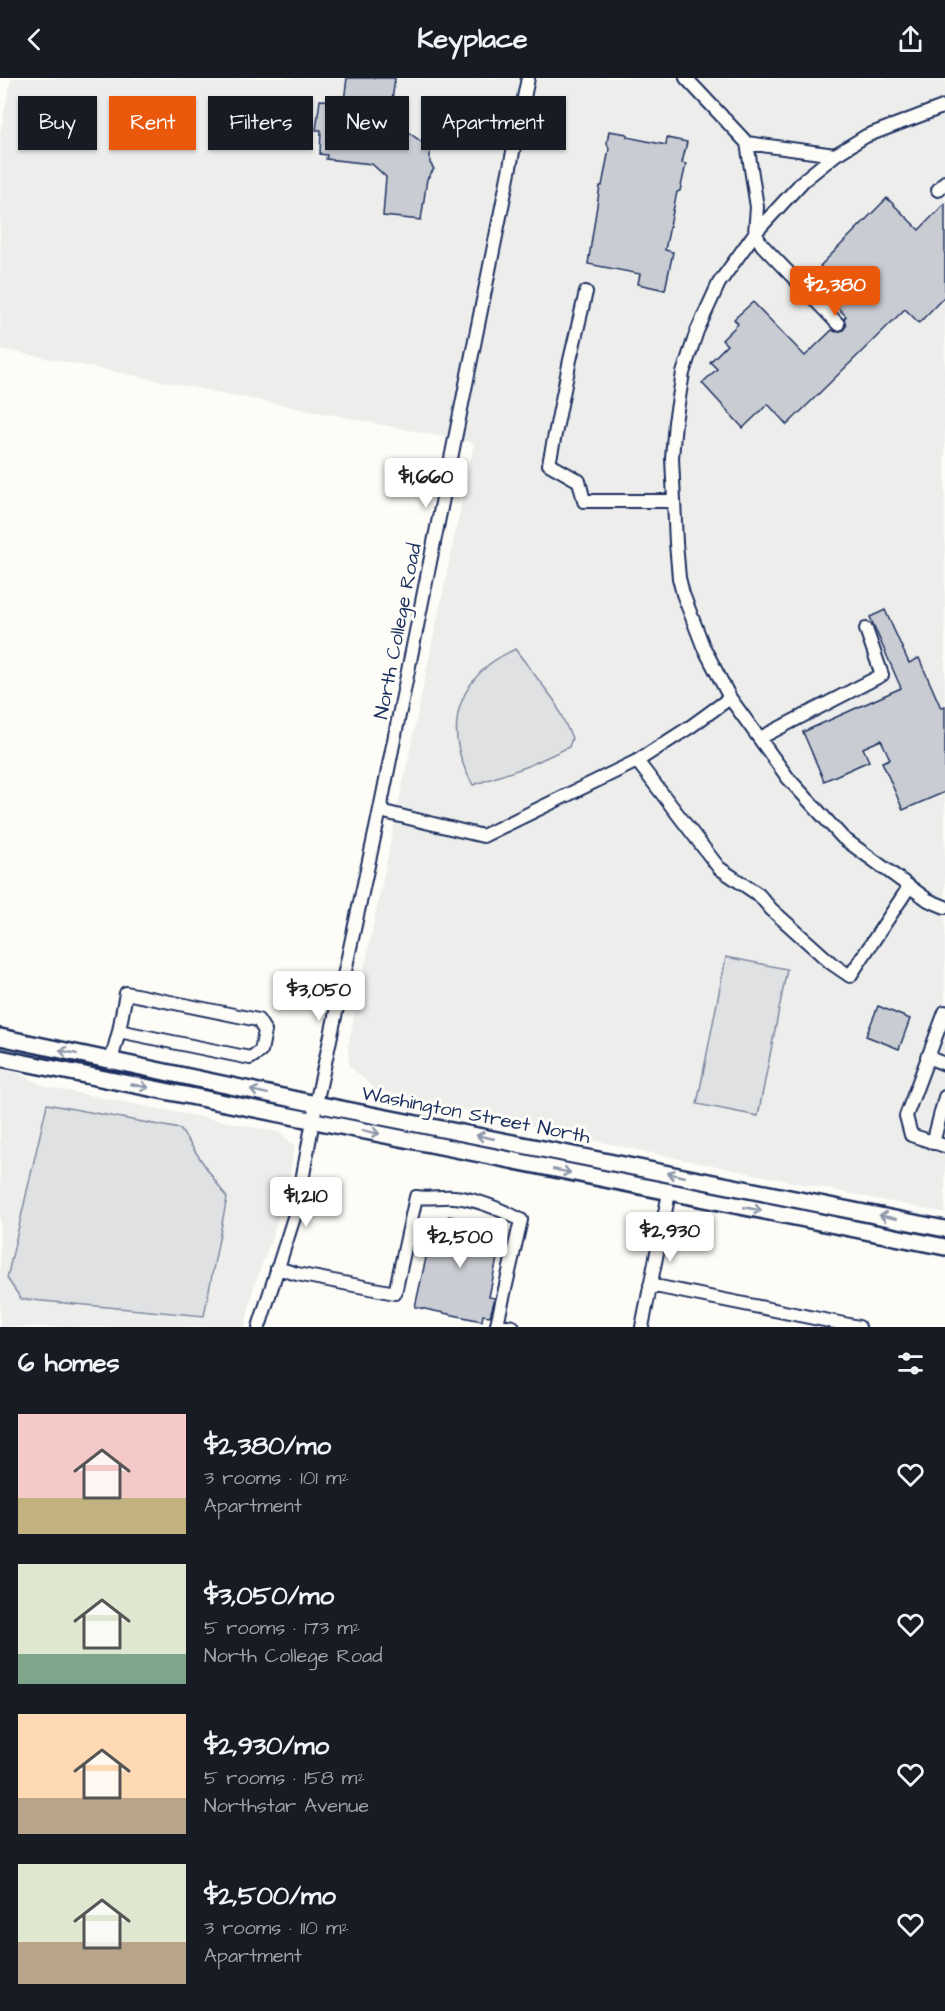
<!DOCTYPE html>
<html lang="en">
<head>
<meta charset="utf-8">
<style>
  body { margin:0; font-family:"Architects Daughter",sans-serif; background:#242831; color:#f1f3f6; height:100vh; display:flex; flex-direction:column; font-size:22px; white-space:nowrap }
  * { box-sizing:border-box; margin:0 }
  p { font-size:20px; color:#9ea1a6 }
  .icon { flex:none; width:33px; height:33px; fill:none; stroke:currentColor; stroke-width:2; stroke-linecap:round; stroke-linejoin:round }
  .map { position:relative; height:1249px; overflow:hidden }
  .side { display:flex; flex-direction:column; background:#171b24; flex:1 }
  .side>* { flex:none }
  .hud { position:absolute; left:18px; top:18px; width:600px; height:54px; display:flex; gap:12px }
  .price { position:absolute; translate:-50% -51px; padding:0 14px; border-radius:6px; background:#fff; color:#222; font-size:20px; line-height:39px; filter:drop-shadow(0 2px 3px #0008) }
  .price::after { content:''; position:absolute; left:50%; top:36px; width:18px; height:14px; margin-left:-9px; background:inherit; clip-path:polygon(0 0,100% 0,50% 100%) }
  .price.selected { background:#ea580c; color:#fff }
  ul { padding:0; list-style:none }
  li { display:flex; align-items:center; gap:18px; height:150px; padding:0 18px }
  li span { display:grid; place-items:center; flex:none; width:168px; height:120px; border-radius:0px; color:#555 }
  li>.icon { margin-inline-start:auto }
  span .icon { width:72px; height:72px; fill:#fffc; stroke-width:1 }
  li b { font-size:26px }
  h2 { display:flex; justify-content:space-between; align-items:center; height:72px; padding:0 18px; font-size:26px }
  .pill { padding:0 21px; border-radius:0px; background:#171b24; box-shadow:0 2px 4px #0004; font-size:21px; line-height:54px }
  .pill.selected { background:#ea580c; color:#fff }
  header { display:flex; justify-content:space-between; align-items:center; height:78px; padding:0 18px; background:#171b24; font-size:27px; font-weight:700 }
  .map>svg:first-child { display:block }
  .built { fill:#edeeec }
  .green { fill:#e0e1e3; stroke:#7e88a0; stroke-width:1.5 }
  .building { fill:#c9ccd3; stroke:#1b2f5e; stroke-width:1.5 }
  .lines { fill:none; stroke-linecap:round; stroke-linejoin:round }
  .minor-casing { stroke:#1b2f5e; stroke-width:16 }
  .major-casing { stroke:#1b2f5e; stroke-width:20 }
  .minor { stroke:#fdfcf7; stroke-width:12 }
  .major { stroke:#fdfcf7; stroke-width:15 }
  .oneway { stroke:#8c96aa }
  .labels { text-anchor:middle; stroke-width:6; stroke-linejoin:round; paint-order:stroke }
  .street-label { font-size:20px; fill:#1b2f5e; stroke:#fdfcf7 }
</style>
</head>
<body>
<header><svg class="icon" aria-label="back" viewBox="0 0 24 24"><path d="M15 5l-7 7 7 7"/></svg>Keyplace<svg class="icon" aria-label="share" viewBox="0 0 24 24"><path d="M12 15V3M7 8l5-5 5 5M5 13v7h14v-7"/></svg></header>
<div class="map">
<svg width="945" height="1249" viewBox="0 0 945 1249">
  <rect width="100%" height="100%" fill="#fdfcf7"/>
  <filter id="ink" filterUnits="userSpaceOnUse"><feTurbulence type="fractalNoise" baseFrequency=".0167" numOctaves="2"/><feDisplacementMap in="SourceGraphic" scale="12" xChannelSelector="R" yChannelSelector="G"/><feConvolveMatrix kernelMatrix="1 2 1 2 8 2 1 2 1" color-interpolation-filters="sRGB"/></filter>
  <g filter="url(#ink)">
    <path class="built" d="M11 0H945V1135L632 1071 376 1012 349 988 348 968 474 365 0 271V56Z
      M0 991 18 995 47 1009 279 1054 295 1068 288 1106 273 1157 254 1208 245 1249H0Z"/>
    <path class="green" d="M515 571 554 622 572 660 569 669 526 689 473 707C449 665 449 622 487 588 495 581 506 576 515 571Z
      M726 879 787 891 758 1038 697 1026Z
      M47 1026 180 1051 227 1120 204 1238 21 1221 7 1200Z"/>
    <path class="building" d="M347 0H395L389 46 401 56 405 52 430 70V85L434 91 427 101 421 142 383 138 386 99 372 86 326 81 327 77 320 76 321 52H316L320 22 344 23Z
      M609 53 627 56V59L666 67 667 60 687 64 682 85 686 86 680 113 677 114 665 172 673 174 665 212 638 206 640 196 588 186 600 108H602L609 71 607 65Z
      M887 120 919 152 945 125V218L919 245 905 231 787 347 768 326 743 350 702 305 717 291 710 284 727 267 722 262 738 246 734 241 753 224 805 278 832 252 836 254 843 252 846 248 844 241 846 238 830 222 842 210 820 188Z
      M885 532 909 585 919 580 941 630 945 628V714L903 732 882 684 890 681 881 662 863 670 869 683 824 703 803 654 901 610 870 539Z
      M878 928 910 941 899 971 866 958Z
      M449 1138 500 1149 502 1156 489 1219 495 1220 490 1238 483 1237 482 1243 415 1229 432 1153Z"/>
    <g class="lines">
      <g class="minor-casing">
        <path id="minor" d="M686 0 747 65 757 129 755 155 762 167 838 246
          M945 28 866 58 835 77 804 102 755 155 719 205 697 253 683 295 675 344 672 380 676 465 679 500 683 516 703 568 730 620 788 700 843 760 928 822 945 829
          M747 65 835 77
          M938 112 945 104
          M586 214 570 282 549 386 579 403 584 423H673
          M730 620 690 649 637 683 719 790 759 817 771 831 831 885 850 898 909 809
          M760 660 882 597 866 551
          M380 733 483 758 637 683
          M945 934 906 1038 911 1057 945 1068
          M927 979 945 986
          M111 983 119 953 250 980 261 973 265 953 258 942 126 915 119 953
          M933 1065 945 1019
          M277 1190 297 1196 395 1215 416 1119C429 1121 441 1118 454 1119 477 1121 500 1131 521 1142L497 1246 513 1249
          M650 1207 859 1249
          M259 1249 297 1130 316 1026 377 746 528 0
          M642 1249 669 1115"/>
      </g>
      <g class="major-casing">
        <path id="major" d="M0 959 316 1026 945 1151
          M0 980 945 1169"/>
      </g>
      <use href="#minor" class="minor"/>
      <use href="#major" class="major"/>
    </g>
    <defs><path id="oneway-shaft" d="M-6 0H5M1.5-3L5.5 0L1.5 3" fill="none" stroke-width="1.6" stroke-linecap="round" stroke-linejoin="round" transform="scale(1.5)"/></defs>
    <g class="oneway">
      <use href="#oneway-shaft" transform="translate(68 974) rotate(-168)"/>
      <use href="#oneway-shaft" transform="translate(140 1008) rotate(11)"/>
      <use href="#oneway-shaft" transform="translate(259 1014) rotate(-168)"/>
      <use href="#oneway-shaft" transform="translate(371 1054) rotate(12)"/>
      <use href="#oneway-shaft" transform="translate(485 1059) rotate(-169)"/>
      <use href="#oneway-shaft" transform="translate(562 1093) rotate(12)"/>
      <use href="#oneway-shaft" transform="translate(676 1097) rotate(-169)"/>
      <use href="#oneway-shaft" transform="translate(753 1131) rotate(11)"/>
      <use href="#oneway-shaft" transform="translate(888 1139) rotate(-169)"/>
    </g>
  </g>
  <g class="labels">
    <g class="street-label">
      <text transform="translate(397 553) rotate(-79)" y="7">North College Road</text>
      <text transform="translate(476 1036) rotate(11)" y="7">Washington Street North</text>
    </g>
  </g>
</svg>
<b class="price selected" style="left:835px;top:239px">$2,380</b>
<b class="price" style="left:426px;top:431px">$1,660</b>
<b class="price" style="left:319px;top:944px">$3,050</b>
<b class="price" style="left:306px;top:1150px">$1,210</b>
<b class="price" style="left:670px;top:1185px">$2,930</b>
<b class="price" style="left:460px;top:1191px">$2,500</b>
<div class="hud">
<a class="pill">Buy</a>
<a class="pill selected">Rent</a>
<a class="pill">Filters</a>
<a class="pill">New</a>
<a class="pill">Apartment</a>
</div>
</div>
<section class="side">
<h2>6 homes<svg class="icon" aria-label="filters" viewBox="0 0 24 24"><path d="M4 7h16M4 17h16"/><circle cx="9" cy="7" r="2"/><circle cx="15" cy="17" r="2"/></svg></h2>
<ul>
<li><span style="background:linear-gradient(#f6c9c9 70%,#c2b280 0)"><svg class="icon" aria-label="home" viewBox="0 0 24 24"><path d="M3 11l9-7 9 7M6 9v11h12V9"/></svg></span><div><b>$2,380/mo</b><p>3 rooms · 101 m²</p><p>Apartment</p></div><svg class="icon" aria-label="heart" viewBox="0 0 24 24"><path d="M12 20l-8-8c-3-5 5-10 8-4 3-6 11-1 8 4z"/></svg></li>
<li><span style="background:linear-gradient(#dfe7d0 75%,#7fa58c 0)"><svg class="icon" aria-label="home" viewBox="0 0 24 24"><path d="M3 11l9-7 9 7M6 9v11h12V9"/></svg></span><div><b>$3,050/mo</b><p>5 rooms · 173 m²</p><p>North College Road</p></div><svg class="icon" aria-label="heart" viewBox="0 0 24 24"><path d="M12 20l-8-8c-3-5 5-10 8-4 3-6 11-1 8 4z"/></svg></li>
<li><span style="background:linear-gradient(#ffd9b3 70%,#b9a48a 0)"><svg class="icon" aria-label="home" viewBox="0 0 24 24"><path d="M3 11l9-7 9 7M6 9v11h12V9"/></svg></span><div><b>$2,930/mo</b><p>5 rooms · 158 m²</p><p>Northstar Avenue</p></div><svg class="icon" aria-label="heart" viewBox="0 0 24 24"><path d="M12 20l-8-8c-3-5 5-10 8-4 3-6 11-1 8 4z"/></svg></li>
<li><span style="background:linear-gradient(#dfe7d0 65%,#b9a48a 0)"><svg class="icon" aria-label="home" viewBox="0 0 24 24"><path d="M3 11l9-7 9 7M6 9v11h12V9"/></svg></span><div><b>$2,500/mo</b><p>3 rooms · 110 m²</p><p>Apartment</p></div><svg class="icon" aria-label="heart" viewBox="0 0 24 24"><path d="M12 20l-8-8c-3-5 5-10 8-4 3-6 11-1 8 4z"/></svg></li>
</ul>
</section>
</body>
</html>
